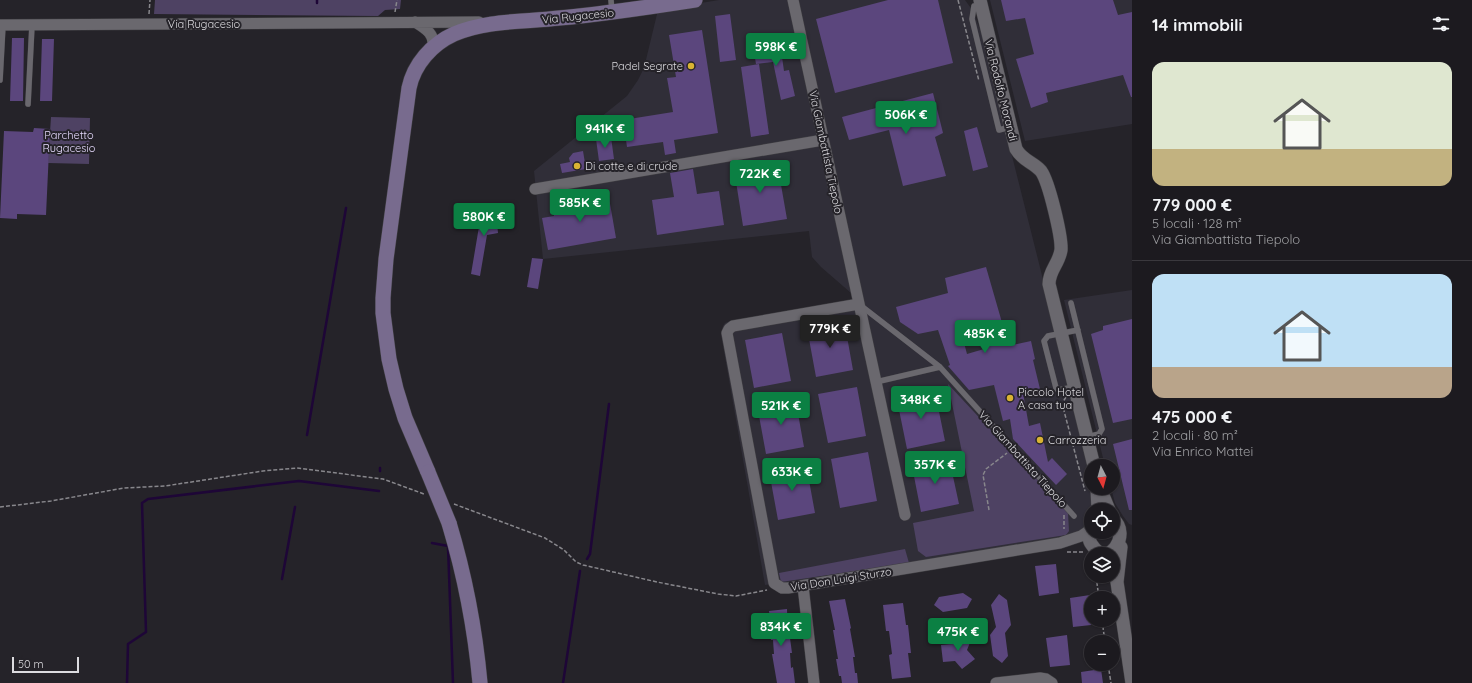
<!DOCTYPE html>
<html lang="it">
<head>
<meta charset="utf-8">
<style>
  body { margin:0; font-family:Quicksand,sans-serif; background:#252328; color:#f1f3f6; height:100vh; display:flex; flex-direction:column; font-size:15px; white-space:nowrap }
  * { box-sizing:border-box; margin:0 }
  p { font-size:13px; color:#a0a1a4 }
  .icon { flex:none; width:22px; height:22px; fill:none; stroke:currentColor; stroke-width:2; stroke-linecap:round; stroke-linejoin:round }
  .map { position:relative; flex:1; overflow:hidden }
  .details { display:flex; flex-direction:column; background:#1c1a1f; width:340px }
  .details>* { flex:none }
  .needle { width:26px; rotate:174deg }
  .fabs { position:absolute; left:1084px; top:459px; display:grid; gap:8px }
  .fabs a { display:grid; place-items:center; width:36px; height:36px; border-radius:50%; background:#1c1a1f; box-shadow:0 1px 3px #0004,0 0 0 1px #3a383d; font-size:20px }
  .scale { position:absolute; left:12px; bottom:10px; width:67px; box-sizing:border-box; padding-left:4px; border:2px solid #dcdbdf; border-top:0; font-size:11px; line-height:14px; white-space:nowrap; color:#dcdbdf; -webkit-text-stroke:3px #252329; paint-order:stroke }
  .price { position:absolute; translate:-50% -34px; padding:0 9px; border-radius:4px; background:#0b8043; color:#fff; font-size:13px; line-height:26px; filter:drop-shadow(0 1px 2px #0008) }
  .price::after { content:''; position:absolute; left:50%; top:24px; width:12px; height:9px; margin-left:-6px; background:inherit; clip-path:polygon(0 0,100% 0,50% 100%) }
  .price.active { background:#222; color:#fff }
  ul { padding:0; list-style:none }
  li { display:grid; align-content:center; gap:8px; height:212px; padding:0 20px }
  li+li { border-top:1px solid #3a383d }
  li span { display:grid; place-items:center; height:124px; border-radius:12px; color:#555 }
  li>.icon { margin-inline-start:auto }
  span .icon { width:72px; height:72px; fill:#fffc; stroke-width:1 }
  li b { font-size:17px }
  h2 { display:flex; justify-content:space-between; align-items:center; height:48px; padding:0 20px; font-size:17px }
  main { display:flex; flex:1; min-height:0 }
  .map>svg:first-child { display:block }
  .built { fill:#302e38 }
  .green { fill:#4e4263 }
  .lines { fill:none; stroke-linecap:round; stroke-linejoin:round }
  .stream { stroke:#1e0637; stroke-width:2.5 }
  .building { fill:#5b467d; fill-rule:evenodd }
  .service-casing { stroke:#3f3e42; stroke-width:6 }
  .minor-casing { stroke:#3f3e42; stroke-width:12 }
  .tertiary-casing { stroke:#3f3e42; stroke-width:14 }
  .secondary-casing { stroke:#3f3e42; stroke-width:16 }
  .path { stroke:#88878c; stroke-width:1.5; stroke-dasharray:4 2; stroke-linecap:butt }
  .service { stroke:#6a686e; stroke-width:5.5 }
  .minor { stroke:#6a686e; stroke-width:11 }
  .tertiary { stroke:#6a686e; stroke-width:13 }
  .secondary { stroke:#786b8e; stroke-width:15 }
  .secondary-bridge-casing { stroke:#3f3e42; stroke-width:16; stroke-linecap:butt }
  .secondary-bridge { stroke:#786b8e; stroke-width:15 }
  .poi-dot { fill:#dab333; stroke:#252329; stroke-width:1.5 }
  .labels { text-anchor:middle; stroke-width:4; stroke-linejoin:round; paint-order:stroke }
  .street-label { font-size:11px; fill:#dcdbdf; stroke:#252329 }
  .poi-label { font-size:11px; fill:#dcdbdf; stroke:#252329; text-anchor:start }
  .park-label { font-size:11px; fill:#e5d9fc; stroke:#252329 }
</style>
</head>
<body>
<main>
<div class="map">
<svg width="1132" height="683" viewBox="0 0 1132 683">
  <rect width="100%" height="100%" fill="#252329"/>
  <path class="built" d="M719 0H965L973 11 981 32 1091 471V488H1094L1096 510H1091V524L1080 535 802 583H779L765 585 721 334 723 326 725 323 730 321 852 300 851 293 821 267 812 257 809 231 543 259 534 171 627 96 638 80 644 68 658 10Z
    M990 0H1132V124L1025 141Z
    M1132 290V525L1129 524 1123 516 1115 503 1111 488H1113V466H1105L1064 300Z"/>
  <path class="green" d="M155 0H401L400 9 385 10 378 16 154 14Z
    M51 117 90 118 89 164 48 163Z
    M948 384 1068 513 1069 531 1066 535 926 557 918 551 913 523 974 511Z
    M905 549 909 563 781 582 779 573Z"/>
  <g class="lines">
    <path class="stream" d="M317 3V0
      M307 435 346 208
      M380 471V468
      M432 543 448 546 453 683
      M587 559 590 554 609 404
      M282 579 295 507
      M127 683 128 644 146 632 142 503 148 499 299 481 379 491
      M563 683 580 571"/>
  </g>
  <path class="building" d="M888 0H938L953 63 835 93 816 19Z
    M1001 0H1113L1118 15 1132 12V97H1131L1123 75 1046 93 1048 102 1031 108 1016 59 1034 54 1025 18 1006 21Z
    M730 14 736 60 720 62 715 16Z
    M702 30 718 133 674 140 676 153 665 155 663 142 627 147 623 120 673 112 667 78 676 77 669 35Z
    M12 38H24L23 101H10Z
    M42 39H54L52 101H40Z
    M780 43 784 71 789 70 795 96 781 100 773 62 756 64 753 46Z
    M759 64 769 134 751 137 741 67Z
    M933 93 943 133 935 137 946 176 903 186 889 130 849 140 842 117Z
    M977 127 988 167 973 171 964 131Z
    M34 128 50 129 46 215 17 214V219L0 218 4 131 33 132Z
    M611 137 614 159 599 161 596 139Z
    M583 151 586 169 562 173 560 164 570 162 569 158 573 153Z
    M777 162 787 219 743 226 734 169Z
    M693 169 697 194 719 191 724 225 657 235 652 200 674 197 670 173Z
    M601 194 602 199 609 198 616 238 548 250 542 218 554 216 553 210 562 209 560 201Z
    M483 203 490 205 489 211 496 212 498 233 487 235 480 276 471 274Z
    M532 258 543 259 538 289 527 287Z
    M986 267 1003 326 1007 325 1012 345 1031 341 1035 359 1033 360 1040 389 1023 393 1029 426 1040 423 1048 462 1052 458 1067 474 1056 485 1013 439 1010 419 1003 421 994 385 969 390 948 366 950 365 938 330 918 334 900 322 896 307 948 293 945 278ZM976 320 984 349 967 354 959 324Z
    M1132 319V419L1113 423 1091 334 1103 330V326Z
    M844 320 853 370 816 377 807 328Z
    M782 333 791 381 754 388 745 340Z
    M857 387 866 436 828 443 818 394Z
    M935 392 945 441 907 449 897 400Z
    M795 397 804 447 766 454 757 405Z
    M1132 439V510H1129L1113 444Z
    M868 452 877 501 840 508 831 459Z
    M949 458 959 504 921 512 912 466Z
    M806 464 815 513 778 520 769 471Z
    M1056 564 1059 593 1039 596 1035 566Z
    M963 593 972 599 967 608 943 612 934 605 939 597Z
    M999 594 1007 600 1011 625 1005 633 1008 656 1002 663 993 656 990 635 996 627 991 605Z
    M1090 595 1091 625 1073 627 1070 598Z
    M845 599 851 628 850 629 855 657H853L855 673H857L858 683H842L841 676H839L836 659H838L833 630H835L829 601Z
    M903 603 906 625H908L911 653H908L911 677 892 679 889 655 892 654 889 631H886L883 605Z
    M787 609 788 638H790L792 653H790L791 668 793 667 795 683H777L772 654H774L773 640H771L769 625H771L769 611Z
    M958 634 971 640 967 650 975 659 962 669 955 661 943 662 941 645 953 644Z
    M1067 635 1070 665 1050 667 1046 638Z
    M1101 669 1103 683H1082L1081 672Z"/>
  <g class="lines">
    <g class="service-casing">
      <path id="service" d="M611 0 612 12
        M974 6 972 19 999 130 1010 127
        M0 80 3 25
        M28 104 32 25
        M1071 303 1102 429 1099 434 1087 437
        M860 305 940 367 1074 516
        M876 382 940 367
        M1074 387 1058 390 1056 388 1044 341 1048 336 1078 330"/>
    </g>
    <g class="minor-casing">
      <path id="minor" d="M793 0 905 515
        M415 22C425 28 437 35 432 49
        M0 25 479 22
        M535 189 823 140
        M859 304 733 326 729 329 727 333 774 583 782 588H788L1060 543 1081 536 1090 530
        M803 586 814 683
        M996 683 1040 678 1046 679 1052 683"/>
    </g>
    <g class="tertiary-casing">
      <path id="tertiary" d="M980 0 1016 149C1023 161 1033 162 1041 171 1049 182 1062 237 1061 250 1059 264 1049 270 1049 284L1094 466
        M1100 488 1109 510
        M1097 490 1098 510
        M1091 527C1088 533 1088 540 1092 545 1108 570 1132 534 1113 519
        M1121 547 1117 582 1132 683"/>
    </g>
    <g class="secondary-casing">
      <path id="secondary" d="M428 472 405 418 396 389 389 359 383 313V298L386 259 409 88C414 64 432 44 454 34 486 20 525 22 559 18 605 14 650 7 695 0
        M449 523C465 576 475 628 480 683"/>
    </g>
    <path class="path" d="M958 0 979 81
      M395 12 397 0
      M149 14 150 0
      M1066 397 1063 402V407L1085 491
      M454 504 545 538 564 550 576 562 583 565 657 582 718 594 736 596 767 590
      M0 507 51 501 124 488 165 486 263 471 297 468 383 479 424 494
      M989 510 983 475 986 469 1007 453
      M1064 515V529
      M1067 552H1083
      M1096 576 1099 598
      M1102 620 1105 642
      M1108 664 1111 683"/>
    <use href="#service" class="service"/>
    <use href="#minor" class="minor"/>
    <use href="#tertiary" class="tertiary"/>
    <use href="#secondary" class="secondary"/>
    <g class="secondary-bridge-casing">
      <path id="secondary-bridge" d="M428 472 449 523"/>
    </g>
    <use href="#secondary-bridge" class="secondary-bridge"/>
  </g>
  <g class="poi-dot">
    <circle cx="691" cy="66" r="4"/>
    <circle cx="577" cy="166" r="4"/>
    <circle cx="1010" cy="398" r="4"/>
    <circle cx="1040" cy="440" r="4"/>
  </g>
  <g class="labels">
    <g class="street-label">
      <text transform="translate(578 16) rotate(-6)" y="4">Via Rugacesio</text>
      <text x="204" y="28">Via Rugacesio</text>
      <text transform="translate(1001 90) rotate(76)" y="4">Via Rodolfo Morandi</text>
      <text transform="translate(826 152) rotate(78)" y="4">Via Giambattista Tiepolo</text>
      <text transform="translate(1023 459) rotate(48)" y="4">Via Giambattista Tiepolo</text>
      <text transform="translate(841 579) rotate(-9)" y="4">Via Don Luigi Sturzo</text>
    </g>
    <g class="poi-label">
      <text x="683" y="70" text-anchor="end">Padel Segrate</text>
      <text x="585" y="170">Di cotte e di crude</text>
      <text x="1018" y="396">Piccolo Hotel<tspan x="1018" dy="13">A casa tua</tspan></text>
      <text x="1048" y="444">Carrozzeria</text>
    </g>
    <g class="park-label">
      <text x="69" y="139">Parchetto<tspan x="69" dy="13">Rugacesio</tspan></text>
    </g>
  </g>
</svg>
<div class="fabs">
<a><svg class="needle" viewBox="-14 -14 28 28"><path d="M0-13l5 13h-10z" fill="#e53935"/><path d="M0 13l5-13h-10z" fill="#a0a1a4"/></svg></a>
<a><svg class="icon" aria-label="locate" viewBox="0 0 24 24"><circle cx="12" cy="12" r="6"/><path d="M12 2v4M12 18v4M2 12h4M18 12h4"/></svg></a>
<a><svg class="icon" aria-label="layers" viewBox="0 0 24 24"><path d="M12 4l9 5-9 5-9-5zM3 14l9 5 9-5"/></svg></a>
<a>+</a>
<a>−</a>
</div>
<div class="scale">50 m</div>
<b class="price" style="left:776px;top:67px">598K €</b>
<b class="price" style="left:906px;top:135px">506K €</b>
<b class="price" style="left:605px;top:149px">941K €</b>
<b class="price" style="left:760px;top:194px">722K €</b>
<b class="price" style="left:580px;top:223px">585K €</b>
<b class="price" style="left:484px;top:237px">580K €</b>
<b class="price active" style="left:830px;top:349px">779K €</b>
<b class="price" style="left:985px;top:354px">485K €</b>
<b class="price" style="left:921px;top:420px">348K €</b>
<b class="price" style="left:781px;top:426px">521K €</b>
<b class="price" style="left:935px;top:485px">357K €</b>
<b class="price" style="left:792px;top:492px">633K €</b>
<b class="price" style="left:781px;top:647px">834K €</b>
<b class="price" style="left:958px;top:652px">475K €</b>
</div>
<section class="details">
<h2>14 immobili<svg class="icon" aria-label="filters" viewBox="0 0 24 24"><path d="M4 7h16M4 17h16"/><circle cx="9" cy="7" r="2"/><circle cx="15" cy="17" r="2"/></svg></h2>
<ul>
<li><span style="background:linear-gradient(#dfe7d0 70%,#c2b280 0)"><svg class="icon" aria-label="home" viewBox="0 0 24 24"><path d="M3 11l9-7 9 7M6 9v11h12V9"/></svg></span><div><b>779 000 €</b><p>5 locali · 128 m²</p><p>Via Giambattista Tiepolo</p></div></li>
<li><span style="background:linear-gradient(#bfe0f5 75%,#b9a48a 0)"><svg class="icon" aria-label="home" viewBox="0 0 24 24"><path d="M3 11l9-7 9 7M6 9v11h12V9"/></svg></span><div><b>475 000 €</b><p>2 locali · 80 m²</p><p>Via Enrico Mattei</p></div></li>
</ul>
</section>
</main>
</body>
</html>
